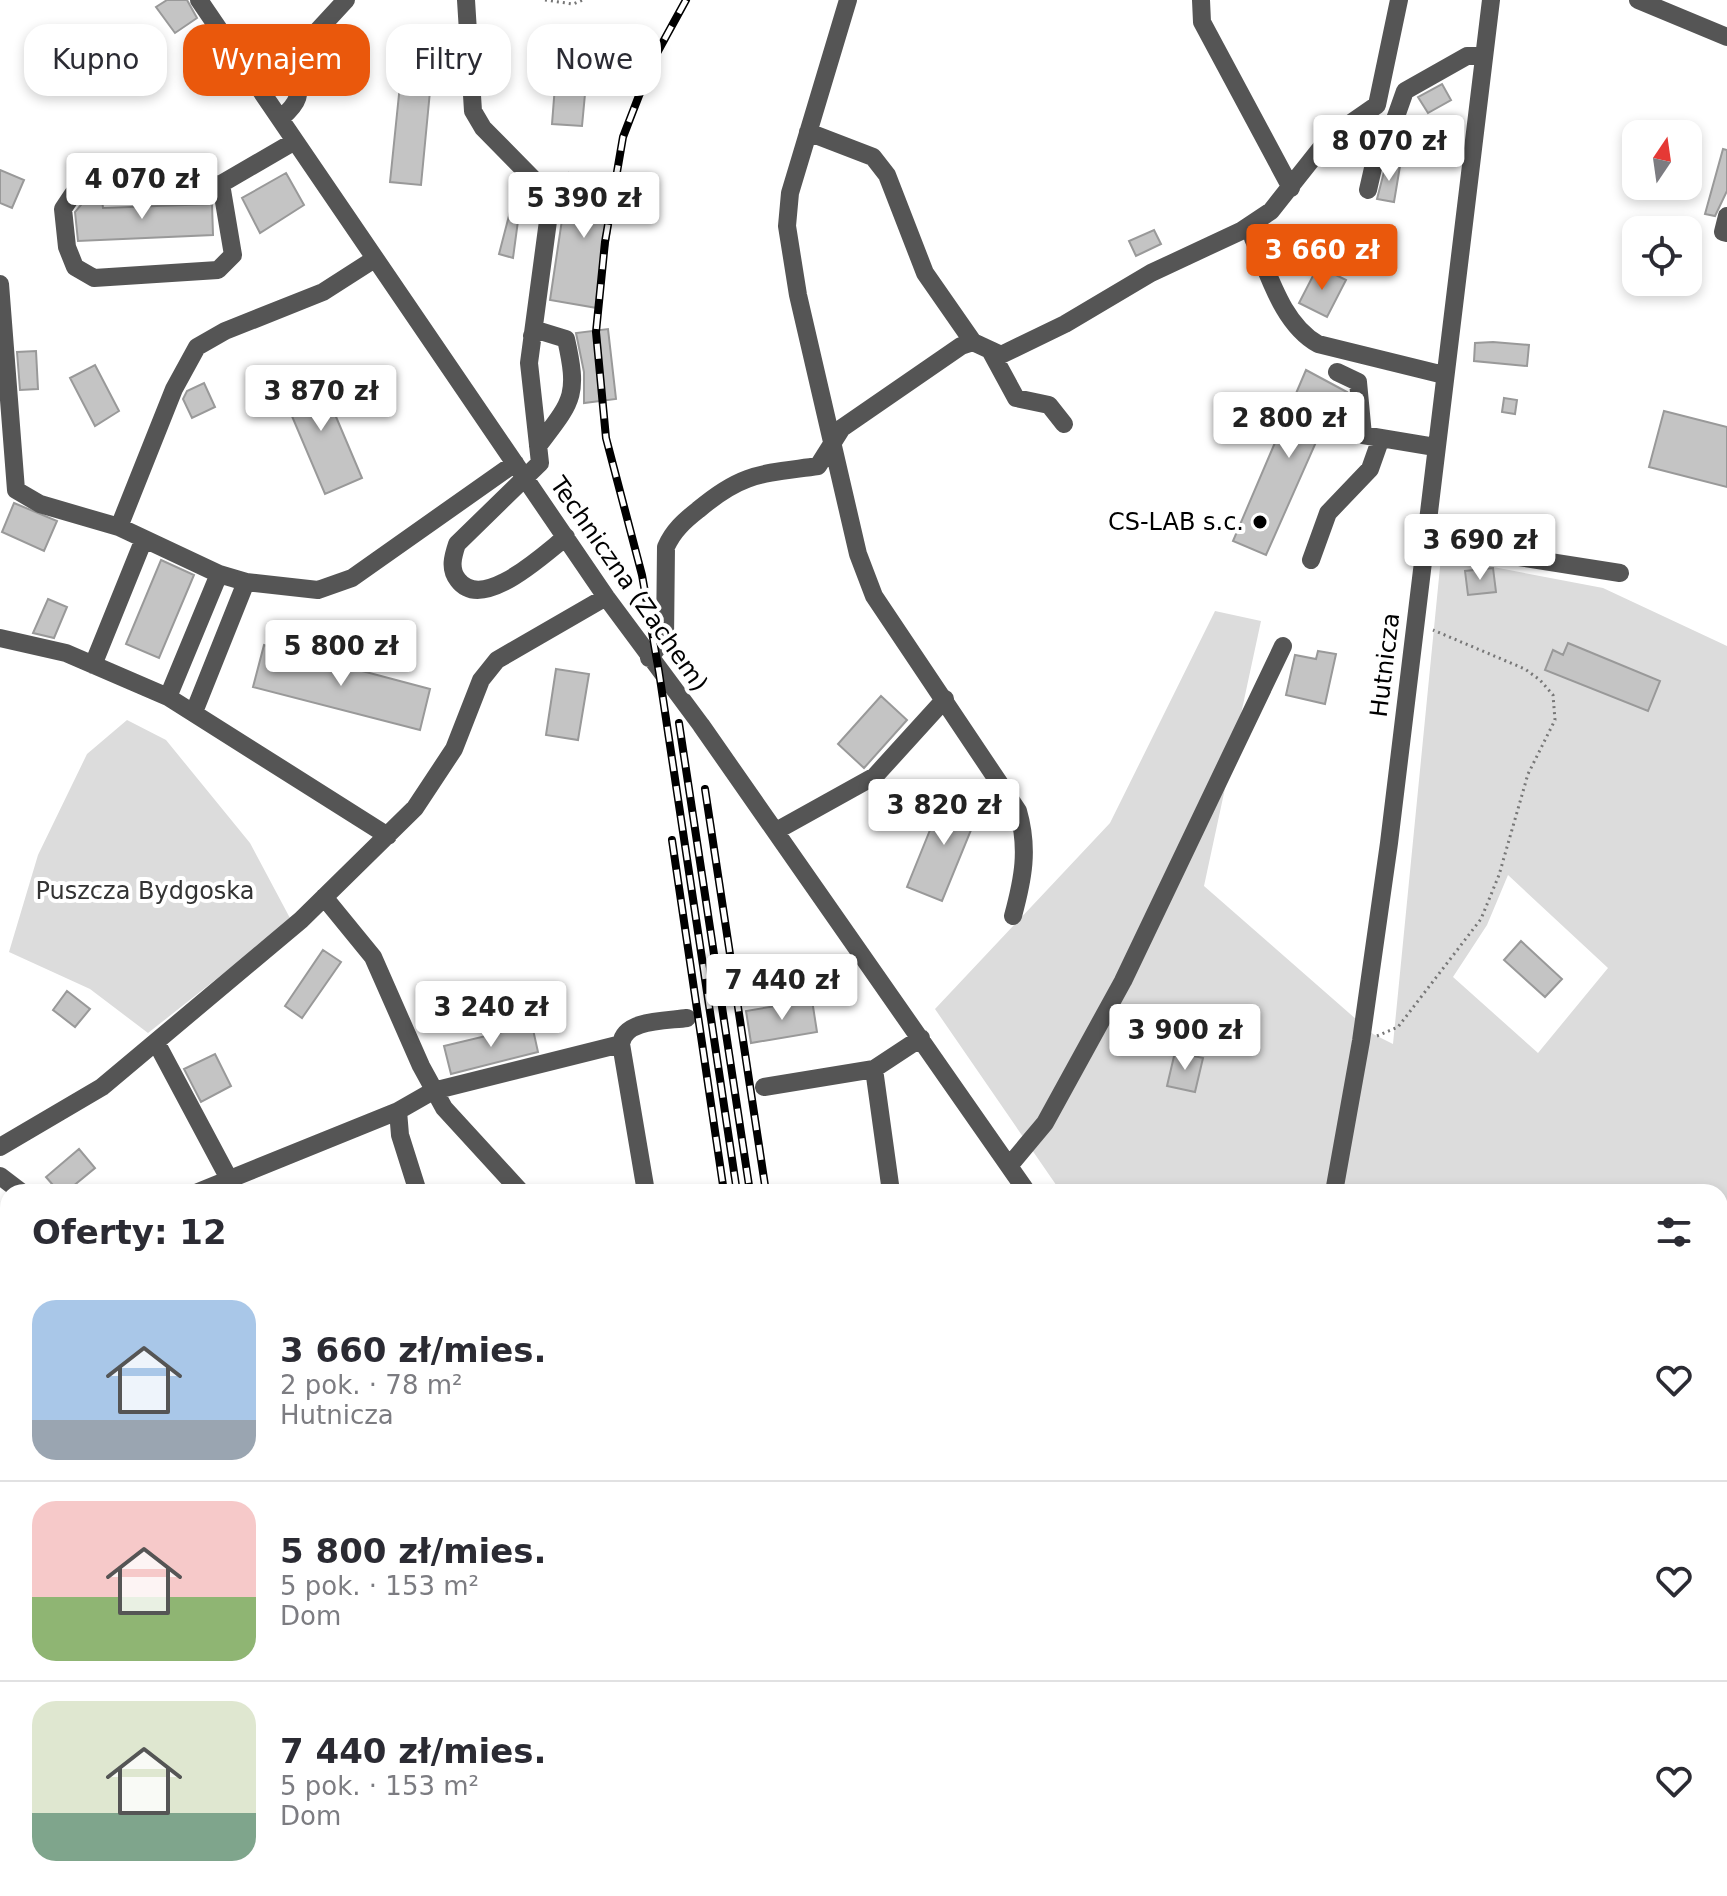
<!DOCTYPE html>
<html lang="pl">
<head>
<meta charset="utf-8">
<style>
  body { margin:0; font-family:"DejaVu Sans",sans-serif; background:#f7f7f7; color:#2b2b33; height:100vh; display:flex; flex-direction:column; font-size:30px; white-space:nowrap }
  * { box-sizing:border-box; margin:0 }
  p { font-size:26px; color:#7c7c81 }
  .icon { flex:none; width:44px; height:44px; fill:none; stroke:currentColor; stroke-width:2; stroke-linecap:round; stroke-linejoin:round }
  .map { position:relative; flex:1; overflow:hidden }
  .sheet { position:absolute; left:0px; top:1184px; width:1728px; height:712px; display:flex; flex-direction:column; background:#fff; border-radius:24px 24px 0 0; box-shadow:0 4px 12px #0003 }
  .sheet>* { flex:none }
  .top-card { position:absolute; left:24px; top:24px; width:800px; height:72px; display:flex; gap:16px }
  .needle { width:52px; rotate:13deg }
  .buttons { position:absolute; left:1622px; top:120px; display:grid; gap:16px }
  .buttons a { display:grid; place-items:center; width:80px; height:80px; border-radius:16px; background:#fff; box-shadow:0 4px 12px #0003; font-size:40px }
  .price { position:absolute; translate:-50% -68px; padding:0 18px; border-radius:8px; background:#fff; color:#222; font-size:26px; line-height:52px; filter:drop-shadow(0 2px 4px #0008) }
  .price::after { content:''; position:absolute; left:50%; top:48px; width:24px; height:18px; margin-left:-12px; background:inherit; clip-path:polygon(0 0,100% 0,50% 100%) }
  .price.on { background:#ea580c; color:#fff }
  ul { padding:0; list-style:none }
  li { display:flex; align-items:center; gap:24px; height:200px; padding:0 32px }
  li+li { border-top:2px solid #e1e1e2 }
  li span { display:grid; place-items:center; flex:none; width:224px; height:160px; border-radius:24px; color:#555 }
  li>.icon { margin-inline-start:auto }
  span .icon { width:96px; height:96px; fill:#fffc; stroke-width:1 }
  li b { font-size:34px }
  h2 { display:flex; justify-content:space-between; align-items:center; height:96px; padding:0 32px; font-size:34px }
  .tag { padding:0 28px; border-radius:24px; background:#fff; box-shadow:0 4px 12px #0003; font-size:28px; line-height:72px }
  .tag.on { background:#ea580c; color:#fff }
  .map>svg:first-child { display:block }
  .green { fill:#dcdcdc; fill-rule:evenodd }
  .building { fill:#c4c4c4; stroke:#999; stroke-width:2 }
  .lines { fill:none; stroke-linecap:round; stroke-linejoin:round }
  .path { stroke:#777; stroke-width:3; stroke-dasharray:2 4; stroke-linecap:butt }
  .minor { stroke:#555; stroke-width:18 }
  .rail-casing { stroke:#000; stroke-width:8 }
  .rail { stroke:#fff; stroke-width:5; stroke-dasharray:15; stroke-linecap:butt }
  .poi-dot { fill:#000; stroke:#fff; stroke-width:3 }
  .labels { text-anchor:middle; stroke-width:8; stroke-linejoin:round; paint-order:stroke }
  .poi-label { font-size:24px; fill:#000; stroke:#fff; text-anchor:end }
  .street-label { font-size:24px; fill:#000; stroke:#fff }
  .park-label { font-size:24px; fill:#333; stroke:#fff }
</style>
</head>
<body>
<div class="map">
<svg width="1727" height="1896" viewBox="0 0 1727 1896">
  <rect width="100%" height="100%" fill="#fff"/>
  <path class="green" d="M1441 557 1603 588 1727 646V1896H867L865 1888H1720V1192H1061L935 1009 1110 823 1215 611 1261 621 1204 886 1373 1034 1393 1044ZM1508 875 1608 968 1538 1053 1453 977 1487 925Z
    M127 720 166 740 250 843 291 920 148 1033 90 989 9 952 38 855 87 754Z
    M0 1339 8 1342V1471L0 1456Z
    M8 1486V1641L0 1635V1507Z
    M0 1743 8 1748V1888H244L258 1896H0Z
    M501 1888H765L771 1896H514Z"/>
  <path class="building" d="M167 0H187L197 18 175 33 156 7Z
    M405 36 435 39 421 185 390 182Z
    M639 52 651 58 636 90 624 84Z
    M557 60 588 62 582 126 552 124Z
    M1442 84 1451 100 1428 113 1418 97Z
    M1723 149 1727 150V191L1715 216 1705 214Z
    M1386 164 1400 166 1394 202 1377 199Z
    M0 170 24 180 12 208 0 203Z
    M286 173 304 205 260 233 242 198Z
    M569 173 618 181 597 308 550 300Z
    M102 199 103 208 212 204 213 235 78 241 75 212 85 200Z
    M512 204 520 206 513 258 499 254Z
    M1285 226 1296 234 1278 257 1270 246Z
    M1154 230 1161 244 1136 256 1129 241Z
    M1318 266 1346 280 1327 317 1299 303Z
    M608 329 616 399 584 403V372L576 333Z
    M1493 342 1529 345 1527 366 1474 361 1475 343Z
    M36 351 38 389 20 390 17 352Z
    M95 365 119 411 95 426 70 378Z
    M1306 370 1347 392 1331 427 1324 424 1266 555 1233 541Z
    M317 372 362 478 325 494 280 388Z
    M204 383 215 407 192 418 183 399 187 391Z
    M1504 398 1517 400 1515 414 1502 412Z
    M1664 411 1727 427V487L1649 467Z
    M14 503 57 521 44 551 2 532Z
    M161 560 194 575 159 658 126 644Z
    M1493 568 1496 592 1468 595 1465 571Z
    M48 599 67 607 54 638 33 633Z
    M1568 643 1660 681 1648 711 1545 670 1553 650 1563 655Z
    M264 645 430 689 420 730 253 687Z
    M1318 651 1336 654 1325 704 1286 695 1295 655 1316 659Z
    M556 669 589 674 578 740 546 735Z
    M881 696 907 720 864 768 838 744Z
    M945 793 980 808 942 901 907 887Z
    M1521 941 1562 979 1545 997 1504 960Z
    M323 950 341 962 302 1018 285 1006Z
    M67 991 90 1009 75 1027 53 1010Z
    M812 1000 817 1032 751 1043 746 1011Z
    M532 1025 538 1052 451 1074 444 1046Z
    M1175 1052 1203 1058 1195 1092 1167 1086Z
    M215 1054 231 1086 201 1102 184 1069Z
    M79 1149 95 1168 66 1192H59L46 1177Z"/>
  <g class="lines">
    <path class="path" d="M545 0 573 4 583 0
      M1377 1036 1398 1027 1481 919 1499 875 1528 774 1555 720 1553 695 1540 680 1525 669 1433 630"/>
    <path class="minor" d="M199 0 606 597 701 725 1027 1192
      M466 0 473 111 483 128 548 194 550 206 529 363 540 463 457 544C453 556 449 569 458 580 483 613 545 553 566 537
      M848 0 790 193 787 226 798 295 858 554 874 596 1018 811C1029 849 1023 879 1013 916
      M1201 0 1202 22 1291 188
      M1638 0 1727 37
      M281 118C312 92 291 86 296 54L346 0
      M808 132 873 157 887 175 925 273 973 342
      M221 184 233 255 218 270 94 278 75 267 67 247 63 209 73 194 83 187 221 184 295 141
      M1368 190 1376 155 1388 139 1405 91 1467 56H1482
      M1727 216 1723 232 1727 233
      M1253 238C1269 274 1282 324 1318 344L1444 375
      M0 284 16 490 40 504 119 527 219 574 246 582 318 590 352 578 515 463
      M532 336 540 331 566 339C579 397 572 401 538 446
      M991 352 1016 398 1049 405 1064 424
      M1337 372 1358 382 1363 435 1435 447
      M119 527 174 389 197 347 225 331 323 292 373 260
      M1424 542 1620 573
      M1311 560 1328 513 1370 469 1381 438
      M219 574 168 697 388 836
      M0 638 66 653 168 697
      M649 658 665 639 666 547C673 531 684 521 698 510 743 472 762 474 818 466L842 428 961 346 973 342 1001 355 1065 324 1151 273 1241 231 1271 211 1328 139 1377 105 1399 0
      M93 665 144 539
      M194 712 246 582
      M776 831 875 776 945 699
      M324 897 373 957 421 1066 444 1108 521 1192
      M156 1042 236 1192
      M621 1044 646 1192
      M764 1087 874 1069
      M398 1111 400 1135 418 1192
      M0 1147 102 1087 301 920 415 808 454 749 481 680 497 660 606 597
      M1009 1166 1045 1123 1123 981 1283 646
      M0 1176 21 1192
      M198 1192 398 1111 433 1091 621 1044C624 1019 667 1021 687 1018
      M891 1192 874 1069 921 1038
      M1334 1192 1361 1041 1389 843 1491 0
      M1407 1888 1411 1896"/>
    <g class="rail-casing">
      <path id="rail" d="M686 0 652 62 623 137 605 242 596 332 606 438 642 575 659 672 737 1192
        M679 723 750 1192
        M705 789 766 1192
        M672 840 724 1192
        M0 1662 8 1669
        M0 1687 8 1692
        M0 1704 8 1709
        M285 1888 297 1896
        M312 1888 325 1896
        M335 1888 347 1896
        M371 1888 387 1896
        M407 1888 419 1896
        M795 1888 799 1896
        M843 1888 845 1896"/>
    </g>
    <use href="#rail" class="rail"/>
  </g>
  <circle class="poi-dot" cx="1260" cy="522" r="8"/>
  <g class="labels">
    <g class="poi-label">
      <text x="1244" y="530">CS-LAB s.c.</text>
    </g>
    <g class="street-label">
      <text transform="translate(629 584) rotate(55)" y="8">Techniczna (Zachem)</text>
      <text transform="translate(1385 665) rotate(-83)" y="8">Hutnicza</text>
    </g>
    <g class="park-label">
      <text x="145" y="899">Puszcza Bydgoska</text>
    </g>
  </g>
</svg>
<div class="buttons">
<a><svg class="needle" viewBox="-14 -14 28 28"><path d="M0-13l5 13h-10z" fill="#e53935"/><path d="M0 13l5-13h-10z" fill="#7c7c81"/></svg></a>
<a><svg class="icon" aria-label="locate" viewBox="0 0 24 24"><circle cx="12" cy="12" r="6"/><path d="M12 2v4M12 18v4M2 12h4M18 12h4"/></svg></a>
</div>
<b class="price" style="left:1389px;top:183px">8 070 zł</b>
<b class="price" style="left:142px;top:221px">4 070 zł</b>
<b class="price" style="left:584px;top:240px">5 390 zł</b>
<b class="price on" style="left:1322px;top:292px">3 660 zł</b>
<b class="price" style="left:321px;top:433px">3 870 zł</b>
<b class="price" style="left:1289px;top:460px">2 800 zł</b>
<b class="price" style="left:1480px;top:582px">3 690 zł</b>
<b class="price" style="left:341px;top:688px">5 800 zł</b>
<b class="price" style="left:944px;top:847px">3 820 zł</b>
<b class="price" style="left:782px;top:1022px">7 440 zł</b>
<b class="price" style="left:491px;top:1049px">3 240 zł</b>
<b class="price" style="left:1185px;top:1072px">3 900 zł</b>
<div class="top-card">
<a class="tag">Kupno</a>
<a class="tag on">Wynajem</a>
<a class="tag">Filtry</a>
<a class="tag">Nowe</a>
</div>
<section class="sheet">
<h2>Oferty: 12<svg class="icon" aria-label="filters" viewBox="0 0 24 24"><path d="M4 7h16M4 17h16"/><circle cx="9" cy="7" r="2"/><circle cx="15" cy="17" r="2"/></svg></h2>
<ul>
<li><span style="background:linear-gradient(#a9c7e8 75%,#9aa5b1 0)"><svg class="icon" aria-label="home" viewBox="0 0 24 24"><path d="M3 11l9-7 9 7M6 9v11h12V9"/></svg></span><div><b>3 660 zł/mies.</b><p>2 pok. · 78 m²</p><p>Hutnicza</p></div><svg class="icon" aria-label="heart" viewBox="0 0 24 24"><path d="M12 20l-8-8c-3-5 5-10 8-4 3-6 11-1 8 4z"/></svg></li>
<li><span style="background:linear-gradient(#f6c9c9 60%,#8fb573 0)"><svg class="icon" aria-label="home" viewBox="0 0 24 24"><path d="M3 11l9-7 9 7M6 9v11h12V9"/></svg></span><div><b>5 800 zł/mies.</b><p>5 pok. · 153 m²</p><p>Dom</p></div><svg class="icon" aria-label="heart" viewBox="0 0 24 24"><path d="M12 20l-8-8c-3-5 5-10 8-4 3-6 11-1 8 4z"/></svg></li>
<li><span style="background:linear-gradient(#dfe7d0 70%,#7fa58c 0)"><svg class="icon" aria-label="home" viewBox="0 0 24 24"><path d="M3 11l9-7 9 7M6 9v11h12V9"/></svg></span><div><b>7 440 zł/mies.</b><p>5 pok. · 153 m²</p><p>Dom</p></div><svg class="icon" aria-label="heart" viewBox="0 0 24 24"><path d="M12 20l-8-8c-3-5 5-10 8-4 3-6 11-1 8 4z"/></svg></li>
</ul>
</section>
</div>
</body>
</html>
